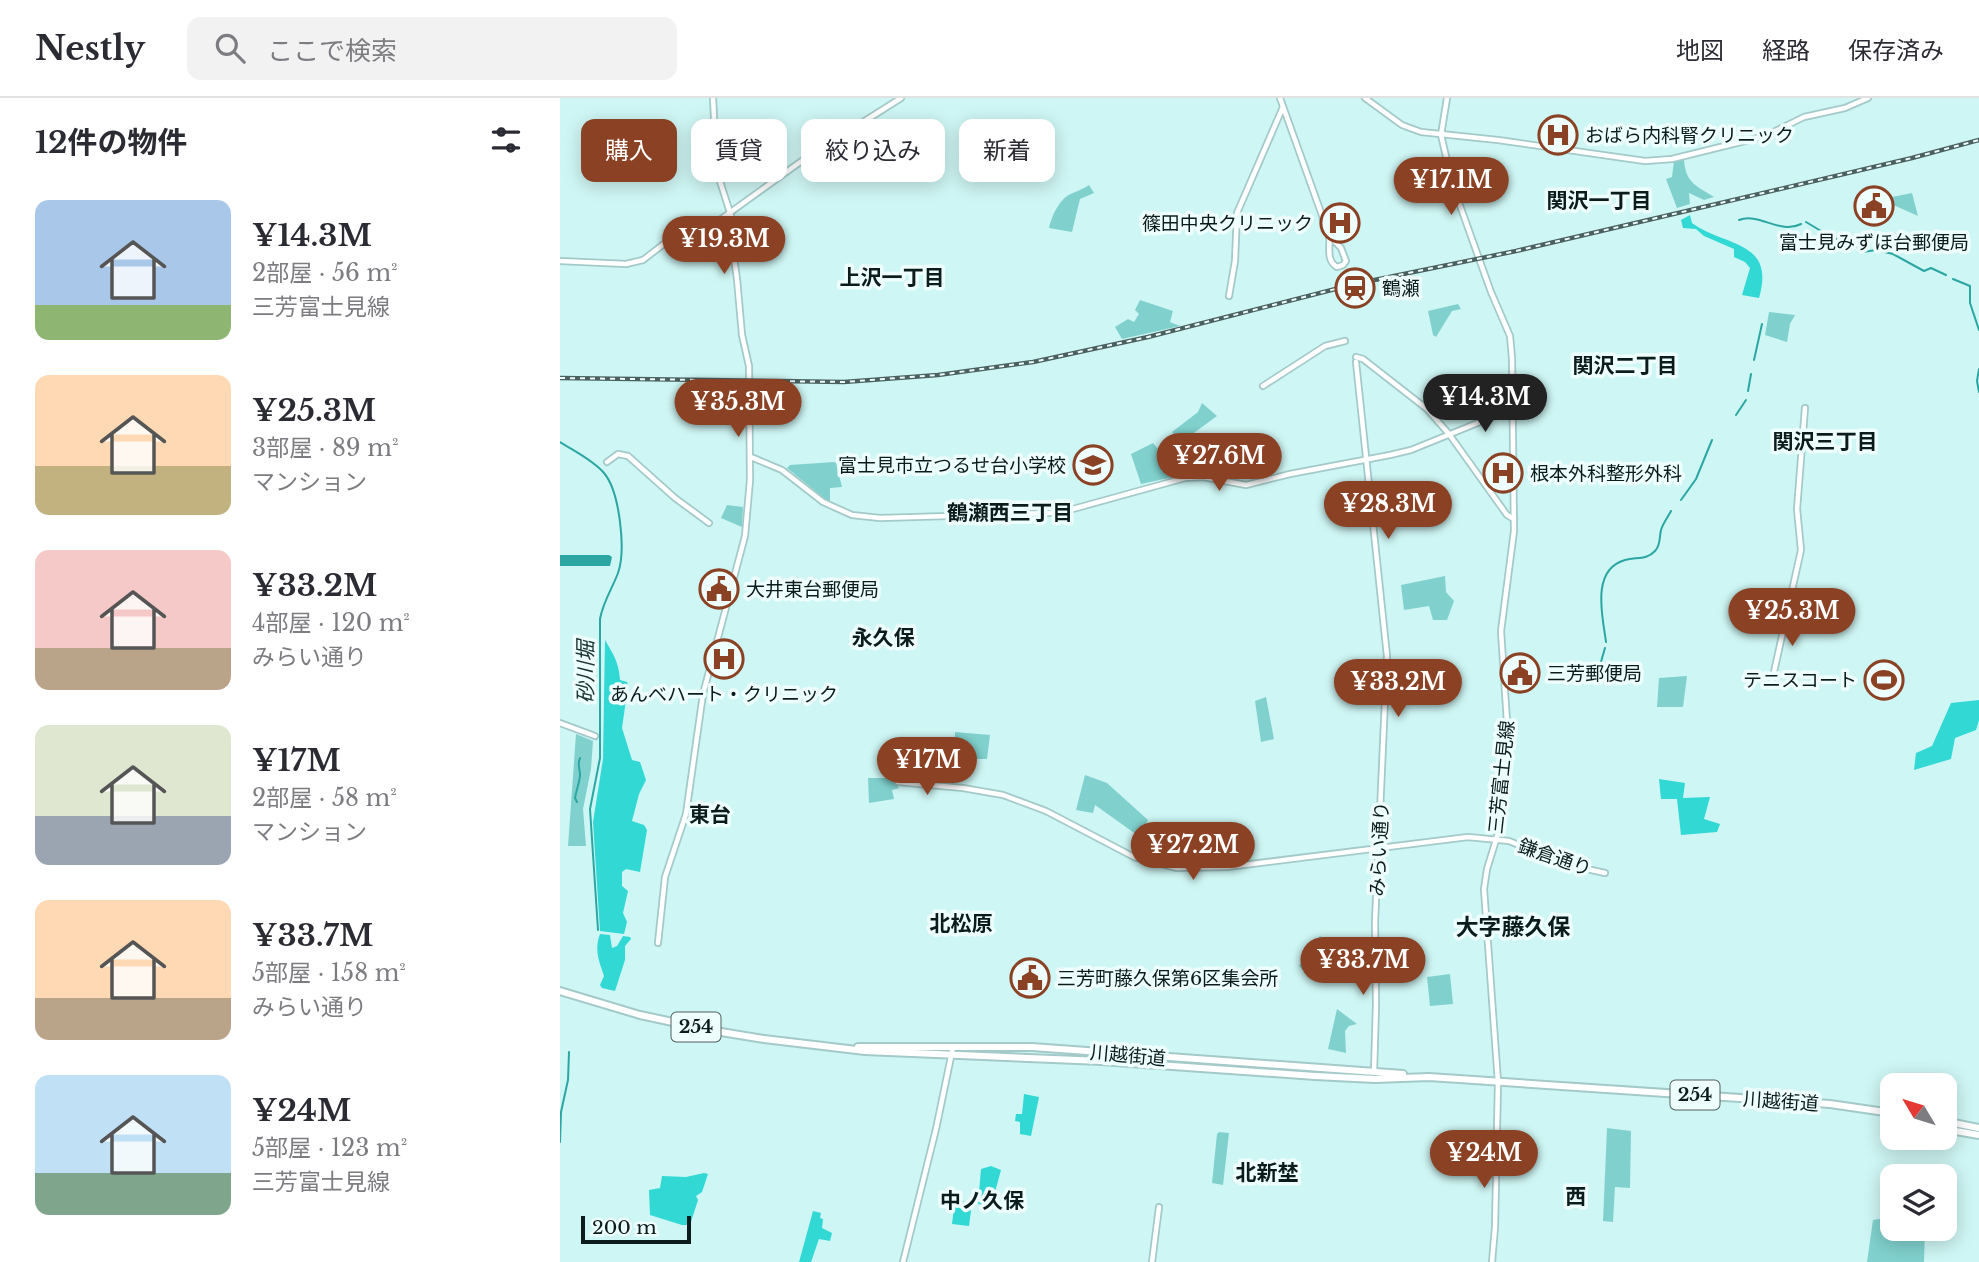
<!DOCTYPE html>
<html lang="ja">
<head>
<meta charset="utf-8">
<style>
  body { margin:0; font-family:"Libre Baskerville","Noto Sans JP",serif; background:#f2f2f3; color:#2b2b33; height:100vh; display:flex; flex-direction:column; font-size:26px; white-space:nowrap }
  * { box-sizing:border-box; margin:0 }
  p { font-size:23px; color:#7c7c81 }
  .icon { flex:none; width:38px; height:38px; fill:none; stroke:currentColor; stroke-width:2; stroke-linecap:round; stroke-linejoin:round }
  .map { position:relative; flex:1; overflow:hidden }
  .drawer { display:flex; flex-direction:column; background:#fff; width:560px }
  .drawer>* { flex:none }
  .banner { position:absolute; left:21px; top:21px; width:665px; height:63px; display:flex; gap:14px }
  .needle { width:46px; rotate:308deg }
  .controls { position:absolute; left:1320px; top:975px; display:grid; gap:14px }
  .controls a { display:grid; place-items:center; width:77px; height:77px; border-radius:14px; background:#fff; box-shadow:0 4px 18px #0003; font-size:35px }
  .scale { position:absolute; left:21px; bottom:18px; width:110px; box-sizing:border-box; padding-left:7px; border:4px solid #0c1b1b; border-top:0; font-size:19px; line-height:24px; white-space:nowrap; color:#0c1b1b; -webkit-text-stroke:5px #eefefd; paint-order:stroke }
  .price { position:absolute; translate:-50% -60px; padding:0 16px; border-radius:24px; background:#8b4224; color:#fff; font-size:23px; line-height:46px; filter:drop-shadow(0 2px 4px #0008) }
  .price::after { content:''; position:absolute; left:50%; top:42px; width:21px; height:16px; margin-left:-10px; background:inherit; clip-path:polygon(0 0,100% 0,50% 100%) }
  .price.active { background:#222; color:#fff }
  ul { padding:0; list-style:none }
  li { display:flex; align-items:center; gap:21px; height:175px; padding:0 35px }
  li span { display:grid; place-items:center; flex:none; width:196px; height:140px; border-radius:14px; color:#555 }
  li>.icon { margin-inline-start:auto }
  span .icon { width:84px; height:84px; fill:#fffc; stroke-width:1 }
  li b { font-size:30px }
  h2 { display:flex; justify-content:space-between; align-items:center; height:84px; padding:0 35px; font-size:30px }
  .chip { padding:0 24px; border-radius:14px; background:#fff; box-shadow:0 4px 18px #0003; font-size:24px; line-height:63px }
  .chip.active { background:#8b4224; color:#fff }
  header { display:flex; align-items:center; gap:42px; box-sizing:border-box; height:98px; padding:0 35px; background:#fff; border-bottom:2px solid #e1e1e2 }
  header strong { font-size:33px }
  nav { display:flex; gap:38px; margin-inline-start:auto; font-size:24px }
  .search { width:490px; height:63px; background:#f2f2f3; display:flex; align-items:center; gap:18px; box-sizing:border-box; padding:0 24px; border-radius:14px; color:#7c7c81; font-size:26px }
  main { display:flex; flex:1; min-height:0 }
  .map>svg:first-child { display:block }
  .green { fill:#80d1ce }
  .forest { fill:#31d8d4 }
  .water { fill:#2ba6a2 }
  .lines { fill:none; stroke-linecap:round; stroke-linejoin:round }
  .stream { stroke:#2ba6a2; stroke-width:2 }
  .tertiary-casing { stroke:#a3cac8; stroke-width:8 }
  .secondary-casing { stroke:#a3cac8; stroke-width:8 }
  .trunk-casing { stroke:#a3cac8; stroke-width:10 }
  .tertiary { stroke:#fff; stroke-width:4.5 }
  .secondary { stroke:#fff; stroke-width:4.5 }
  .trunk { stroke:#fff; stroke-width:6 }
  .rail-casing { stroke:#4a6160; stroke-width:4.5 }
  .rail { stroke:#eefefd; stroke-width:2; stroke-dasharray:5; stroke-linecap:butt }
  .labels { text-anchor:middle; stroke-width:7; stroke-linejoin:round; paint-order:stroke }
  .shield { fill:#eefefd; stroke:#505f5f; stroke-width:2 }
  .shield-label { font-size:18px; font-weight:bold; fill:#0c1b1b }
  .poi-label { font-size:19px; fill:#0c1b1b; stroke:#eefefd; text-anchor:start }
  .street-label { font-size:19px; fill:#0c1b1b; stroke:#eefefd }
  .neighbourhood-label { font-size:21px; font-weight:bold; fill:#0c1b1b; stroke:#eefefd }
  .water-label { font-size:21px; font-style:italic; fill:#193231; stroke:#eefefd }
  .quarter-label { font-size:23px; font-weight:bold; fill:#0c1b1b; stroke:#eefefd }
</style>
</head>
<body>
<header>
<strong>Nestly</strong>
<div class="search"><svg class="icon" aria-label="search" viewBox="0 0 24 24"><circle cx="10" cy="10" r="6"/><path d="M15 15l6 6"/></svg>ここで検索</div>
<nav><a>地図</a><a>経路</a><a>保存済み</a></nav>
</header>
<main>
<section class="drawer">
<h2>12件の物件<svg class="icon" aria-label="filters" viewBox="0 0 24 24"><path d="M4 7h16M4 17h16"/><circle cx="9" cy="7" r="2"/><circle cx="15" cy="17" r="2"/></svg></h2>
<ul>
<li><span style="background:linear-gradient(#a9c7e8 75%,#8fb573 0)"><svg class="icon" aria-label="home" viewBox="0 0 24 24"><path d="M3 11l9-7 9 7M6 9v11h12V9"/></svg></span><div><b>¥14.3M</b><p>2部屋 · 56 m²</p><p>三芳富士見線</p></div></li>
<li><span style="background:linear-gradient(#ffd9b3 65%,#c2b280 0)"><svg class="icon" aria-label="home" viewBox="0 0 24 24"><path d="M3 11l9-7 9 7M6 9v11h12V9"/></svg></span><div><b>¥25.3M</b><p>3部屋 · 89 m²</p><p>マンション</p></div></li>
<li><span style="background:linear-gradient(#f6c9c9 70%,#b9a48a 0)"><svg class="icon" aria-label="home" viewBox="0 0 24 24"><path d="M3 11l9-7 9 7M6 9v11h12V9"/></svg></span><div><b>¥33.2M</b><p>4部屋 · 120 m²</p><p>みらい通り</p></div></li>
<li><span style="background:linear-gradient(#dfe7d0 65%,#9aa5b1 0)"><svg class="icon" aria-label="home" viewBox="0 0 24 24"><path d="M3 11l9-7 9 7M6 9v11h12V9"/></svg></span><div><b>¥17M</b><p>2部屋 · 58 m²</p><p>マンション</p></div></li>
<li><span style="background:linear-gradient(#ffd9b3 70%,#b9a48a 0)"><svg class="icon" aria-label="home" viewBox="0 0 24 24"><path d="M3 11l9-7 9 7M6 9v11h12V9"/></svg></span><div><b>¥33.7M</b><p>5部屋 · 158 m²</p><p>みらい通り</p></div></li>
<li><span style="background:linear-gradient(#bfe0f5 70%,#7fa58c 0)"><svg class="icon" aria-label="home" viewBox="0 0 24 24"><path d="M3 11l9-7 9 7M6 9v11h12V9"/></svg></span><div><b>¥24M</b><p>5部屋 · 123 m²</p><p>三芳富士見線</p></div></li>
</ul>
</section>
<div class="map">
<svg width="1419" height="1164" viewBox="0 0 1419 1164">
  <rect width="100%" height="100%" fill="#cef6f4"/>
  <path class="green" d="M1124 61C1125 85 1137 88 1154 99L1144 102 1129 95 1130 106 1117 110 1106 81 1112 79 1114 63Z
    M529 87 534 95 520 101 512 134 489 130C491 120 498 104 507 98 514 94 522 92 529 87Z
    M1352 95 1358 118 1329 105 1327 100Z
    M580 202 613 213 610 224 620 228 562 241 555 229 568 221 574 224 579 216 575 212Z
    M898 206 901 211 892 213 876 239 873 237 868 213Z
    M1209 214 1235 217 1230 226 1227 244 1205 237Z
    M642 305 657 318 620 345 612 334 638 314Z
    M593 345 603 357 621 370 622 377 581 386 571 356Z
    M274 364 276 365 282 389 270 390V405L227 370 230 367Z
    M167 407 183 409 182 429 161 420Z
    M885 478 886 494 894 503 887 522H873L869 508 844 512 841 487Z
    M1330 563 1337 565V571L1322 603 1308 594Z
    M1127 578 1123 609H1097L1099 580Z
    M706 599 714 641 701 644 695 603Z
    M395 634 430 637 427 661H410L411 647H395Z
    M16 636 33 643 31 671 23 711 26 748H8Z
    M525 677 547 685 588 722 580 739 535 707 533 715 516 712Z
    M308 680H333L339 690 332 692 334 701 309 705Z
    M760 838 778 849 775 862 761 868 748 877 739 868Z
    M890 876 893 906 870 908 867 879Z
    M777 911 797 926 789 928 785 933 786 955 768 951Z
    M1047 1030 1071 1033 1070 1090 1055 1089 1053 1124 1043 1123Z
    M659 1034 669 1035 663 1087 652 1085 657 1036Z
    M1332 1119V1130L1365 1131 1364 1164H1307L1313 1122Z"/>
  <path class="forest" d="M1130 117 1132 125C1165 149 1216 142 1199 200L1182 197 1190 170 1185 164 1174 159V151L1144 138 1136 131 1123 130 1121 122Z
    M45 542C53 556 59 564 60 582L67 584 68 588 62 630 72 662 80 664 86 682 79 696 72 723 84 727 87 732 80 774 66 771 62 774V788L68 793 63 815 67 824 64 836 40 833 33 724 43 661Z
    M1419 602V622L1416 632 1395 640 1391 661 1354 672 1356 655 1372 648 1391 605Z
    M1099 681 1125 685 1123 700 1150 699 1144 721 1160 726 1157 734 1121 737 1117 701H1101Z
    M40 836 50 837 52 850 57 848 63 838 70 839 71 841 65 848V862L55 893 42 890 40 887 44 878C39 863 34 852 40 836Z
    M622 962 806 977 621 967Z
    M464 996 479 999 471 1038 460 1036V1024L455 1023 456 1016H462Z
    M431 1068 441 1072 435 1094V1108L418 1106 421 1071Z
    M144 1075 148 1076 142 1094 136 1098 138 1102 130 1127H122L90 1117 89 1092 100 1090 102 1078 126 1079Z
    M395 1102 412 1105 409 1128 392 1126Z
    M253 1113 261 1115 260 1120 263 1121 262 1130 272 1135 270 1143 259 1141 251 1164H239Z"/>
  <path class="water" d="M0 457H49L52 459 50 468H0Z"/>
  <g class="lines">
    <path class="stream" d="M1179 122C1199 114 1220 137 1241 126
      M1246 124 1261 133 1265 138 1289 144 1303 154 1316 152 1333 156 1364 173 1371 170 1386 177
      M1393 181 1410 188V205L1419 232
      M1194 262 1202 226
      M1419 271 1417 283 1419 294
      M1188 293 1191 276
      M1176 317 1186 302
      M0 344C14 353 33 362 44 375 60 394 66 453 58 475 52 491 43 504 40 521V660L30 711 38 832
      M1121 402 1136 381 1152 342
      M1046 544C1043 520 1030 472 1065 462 1076 459 1087 462 1095 453 1101 447 1099 440 1101 432 1103 425 1108 419 1111 413
      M1038 574 1045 550
      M17 704 15 700C16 693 20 683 20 677 20 670 17 667 20 660
      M0 1044 1 1014 8 982 9 954"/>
    <g class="tertiary-casing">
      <path id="tertiary" d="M881 37 887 0
        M769 137 781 150 786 163 783 167 777 169C765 162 771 148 769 137Z
        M669 198 675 163 677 115 723 9
        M796 259 803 261 867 311 889 336 947 417 954 421
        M796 264 827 558 815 824 816 907 814 974
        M703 288 765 248 785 243
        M191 359 222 372 263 404 292 417 320 420 489 415 513 411 625 380 643 379 686 387 730 376 830 357 851 352 952 311
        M47 364 58 356 68 358 115 400 149 425
        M1212 583 1241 452 1237 411 1245 310
        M0 625 35 638
        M338 684 403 690 443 697 486 713 574 759 617 770 667 769 908 739 949 743 1009 767 1045 775
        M98 845 105 779 126 716 143 596 185 438 190 382 189 268 182 237 177 181 172 146 173 124 151 55 154 19 153 0
        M343 1164 376 1031 393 949
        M592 1164 599 1109"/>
    </g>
    <g class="secondary-casing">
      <path id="secondary" d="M720 0 769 137
        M805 0 842 27 861 34 938 42 1085 63 1112 61 1205 38 1244 19 1285 10 1308 0
        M881 37 893 88 931 194 950 238 952 260 954 433 941 533 948 639 940 729 927 771 924 791 938 984 935 1129 932 1164
        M0 163 66 166 83 162 109 142 150 129 243 62 341 0"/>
    </g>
    <g class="trunk-casing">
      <path id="trunk" d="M0 893 80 917 155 933 204 941 305 953 541 963 755 978 815 981 869 979 1270 1006 1332 1015
        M298 949H472L843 976
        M1384 1023 1419 1030
        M1384 1031 1419 1037"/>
    </g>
    <use href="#tertiary" class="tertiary"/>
    <use href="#secondary" class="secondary"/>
    <use href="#trunk" class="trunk"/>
    <g class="rail-casing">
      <path id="rail" d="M0 280 284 284 378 277 473 264 588 239 795 186 956 153 1352 60 1419 42"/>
    </g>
    <use href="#rail" class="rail"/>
  </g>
  <defs>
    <g id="hospital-ring" transform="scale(2.0125)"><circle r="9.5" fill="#eefefd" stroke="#8b4224" stroke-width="1.5"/><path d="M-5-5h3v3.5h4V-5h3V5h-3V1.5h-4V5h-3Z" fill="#8b4224"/></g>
    <g id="civic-ring" transform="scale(2.0125)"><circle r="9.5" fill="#eefefd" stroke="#8b4224" stroke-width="1.5"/><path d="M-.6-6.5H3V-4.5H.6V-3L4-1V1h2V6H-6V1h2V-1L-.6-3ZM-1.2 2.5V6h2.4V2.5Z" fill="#8b4224"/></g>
    <g id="station-ring" transform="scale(2.0125)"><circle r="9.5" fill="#eefefd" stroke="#8b4224" stroke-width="1.5"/><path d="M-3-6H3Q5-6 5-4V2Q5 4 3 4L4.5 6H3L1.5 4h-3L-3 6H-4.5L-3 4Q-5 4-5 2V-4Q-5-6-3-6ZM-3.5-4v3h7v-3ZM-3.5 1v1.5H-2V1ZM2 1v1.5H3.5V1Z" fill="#8b4224"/></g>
    <g id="school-ring" transform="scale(2.0125)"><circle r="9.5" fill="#eefefd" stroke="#8b4224" stroke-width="1.5"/><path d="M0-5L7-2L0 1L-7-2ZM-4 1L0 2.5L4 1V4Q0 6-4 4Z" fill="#8b4224"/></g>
    <g id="stadium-ring" transform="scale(2.0125)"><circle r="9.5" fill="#eefefd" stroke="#8b4224" stroke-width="1.5"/><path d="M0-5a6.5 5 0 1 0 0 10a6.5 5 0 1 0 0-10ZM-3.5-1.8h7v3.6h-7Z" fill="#8b4224"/></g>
  </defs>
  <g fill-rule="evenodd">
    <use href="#hospital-ring" x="998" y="37"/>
    <use href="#civic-ring" x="1314" y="108"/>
    <use href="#hospital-ring" x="780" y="125"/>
    <use href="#station-ring" x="795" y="190"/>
    <use href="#school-ring" x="533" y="367"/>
    <use href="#hospital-ring" x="943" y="375"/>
    <use href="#civic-ring" x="159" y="491"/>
    <use href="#hospital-ring" x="164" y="561"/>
    <use href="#civic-ring" x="960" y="575"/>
    <use href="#stadium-ring" x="1324" y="582"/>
    <use href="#civic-ring" x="470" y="880"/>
  </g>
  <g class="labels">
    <g class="shield">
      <rect x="111.5" y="914.5" width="49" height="29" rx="5"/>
      <rect x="1110.5" y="982.5" width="49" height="29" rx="5"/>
    </g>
    <g class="shield-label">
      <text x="136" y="935">254</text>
      <text x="1135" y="1003">254</text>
    </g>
    <g class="poi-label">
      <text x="1025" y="44">おばら内科腎クリニック</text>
      <text x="753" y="132" text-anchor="end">篠田中央クリニック</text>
      <text x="1314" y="151" text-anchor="middle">富士見みずほ台郵便局</text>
      <text x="822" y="197">鶴瀬</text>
      <text x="506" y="374" text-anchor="end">富士見市立つるせ台小学校</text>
      <text x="970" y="382">根本外科整形外科</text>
      <text x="186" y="498">大井東台郵便局</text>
      <text x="987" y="582">三芳郵便局</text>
      <text x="1297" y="589" text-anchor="end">テニスコート</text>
      <text x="164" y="603" text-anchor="middle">あんべハート・クリニック</text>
      <text x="497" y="887">三芳町藤久保第6区集会所</text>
    </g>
    <g class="street-label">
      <text transform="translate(941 679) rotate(-84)" y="7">三芳富士見線</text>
      <text transform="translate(819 751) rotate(-87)" y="7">みらい通り</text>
      <text transform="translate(995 759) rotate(19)" y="7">鎌倉通り</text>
      <text transform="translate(568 957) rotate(5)" y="7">川越街道</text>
      <text transform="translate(1221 1003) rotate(4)" y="7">川越街道</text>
    </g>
    <g class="neighbourhood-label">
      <text x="1039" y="110">関沢一丁目</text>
      <text x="332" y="187">上沢一丁目</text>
      <text x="1065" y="275">関沢二丁目</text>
      <text x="1265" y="351">関沢三丁目</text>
      <text x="450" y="422">鶴瀬西三丁目</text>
      <text x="323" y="547">永久保</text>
      <text x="150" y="724">東台</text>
      <text x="401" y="833">北松原</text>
      <text x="707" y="1082">北新埜</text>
      <text x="1016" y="1106">西</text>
      <text x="422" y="1110">中ノ久保</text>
    </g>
    <g class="water-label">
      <text transform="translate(26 574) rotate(-90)" y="7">砂川堀</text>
    </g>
    <g class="quarter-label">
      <text x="953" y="837">大字藤久保</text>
    </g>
  </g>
</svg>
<div class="controls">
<a><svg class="needle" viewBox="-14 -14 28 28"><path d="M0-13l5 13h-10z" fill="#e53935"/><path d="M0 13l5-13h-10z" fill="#7c7c81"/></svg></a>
<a><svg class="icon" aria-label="layers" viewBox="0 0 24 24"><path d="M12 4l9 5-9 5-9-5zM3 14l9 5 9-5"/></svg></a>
</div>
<div class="scale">200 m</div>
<b class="price" style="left:891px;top:119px">¥17.1M</b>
<b class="price" style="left:164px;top:178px">¥19.3M</b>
<b class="price active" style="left:925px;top:336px">¥14.3M</b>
<b class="price" style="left:178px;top:341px">¥35.3M</b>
<b class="price" style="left:659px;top:395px">¥27.6M</b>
<b class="price" style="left:828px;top:443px">¥28.3M</b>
<b class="price" style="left:1232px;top:550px">¥25.3M</b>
<b class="price" style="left:838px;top:621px">¥33.2M</b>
<b class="price" style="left:367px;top:699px">¥17M</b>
<b class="price" style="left:633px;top:784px">¥27.2M</b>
<b class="price" style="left:803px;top:899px">¥33.7M</b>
<b class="price" style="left:924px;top:1092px">¥24M</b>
<div class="banner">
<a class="chip active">購入</a>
<a class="chip">賃貸</a>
<a class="chip">絞り込み</a>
<a class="chip">新着</a>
</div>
</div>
</main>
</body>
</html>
